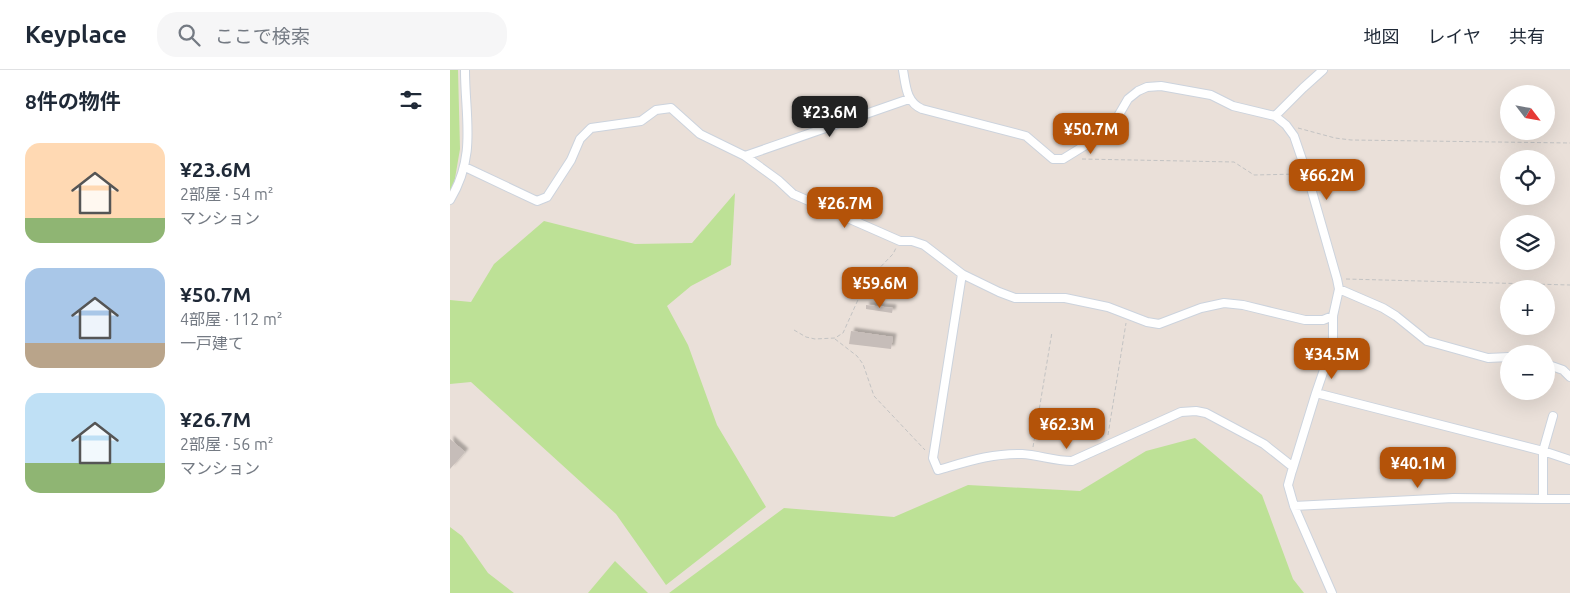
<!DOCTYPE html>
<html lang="ja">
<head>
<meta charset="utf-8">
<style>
  body { margin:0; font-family:Ubuntu,"Noto Sans JP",sans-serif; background:#f6f6f7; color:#1f2937; height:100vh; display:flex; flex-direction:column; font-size:19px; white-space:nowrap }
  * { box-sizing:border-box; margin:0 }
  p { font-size:16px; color:#747a83 }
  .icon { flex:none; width:28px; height:28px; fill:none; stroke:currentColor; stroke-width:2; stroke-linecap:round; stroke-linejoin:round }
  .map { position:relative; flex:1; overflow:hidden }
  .sheet { display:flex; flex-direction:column; background:#fff; width:450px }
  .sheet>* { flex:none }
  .needle { width:32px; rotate:121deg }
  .fabs { position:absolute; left:1050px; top:15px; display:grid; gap:10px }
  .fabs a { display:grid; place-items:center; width:55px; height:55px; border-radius:50%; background:#fff; box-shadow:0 5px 20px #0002; font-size:25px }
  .price { position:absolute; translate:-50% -42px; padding:0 11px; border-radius:10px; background:#b45309; color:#fff; font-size:16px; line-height:32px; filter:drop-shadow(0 1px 2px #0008) }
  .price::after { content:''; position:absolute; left:50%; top:30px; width:15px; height:11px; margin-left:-8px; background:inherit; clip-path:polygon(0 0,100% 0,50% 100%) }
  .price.on { background:#222; color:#fff }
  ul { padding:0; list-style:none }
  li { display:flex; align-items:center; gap:15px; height:125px; padding:0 25px }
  li span { display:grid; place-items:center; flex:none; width:140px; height:100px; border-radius:15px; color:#555 }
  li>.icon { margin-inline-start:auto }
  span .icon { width:60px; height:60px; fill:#fffc; stroke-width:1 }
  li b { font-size:21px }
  h2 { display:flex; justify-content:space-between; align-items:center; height:60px; padding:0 25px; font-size:21px }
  header { display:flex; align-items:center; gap:30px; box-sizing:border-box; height:70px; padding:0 25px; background:#fff; border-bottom:1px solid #e0e1e3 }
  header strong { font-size:24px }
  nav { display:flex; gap:28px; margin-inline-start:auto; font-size:18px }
  .search { width:350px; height:45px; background:#f6f6f7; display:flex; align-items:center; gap:12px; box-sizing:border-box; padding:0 18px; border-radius:20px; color:#747a83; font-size:19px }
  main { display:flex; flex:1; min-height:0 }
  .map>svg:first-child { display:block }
  .green { fill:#bde196 }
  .building { fill:#c6bdb9; filter:url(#shadow) }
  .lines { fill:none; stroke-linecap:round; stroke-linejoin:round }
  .minor-casing { stroke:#ccd3dd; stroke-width:10 }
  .path { stroke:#c3c3c3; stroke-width:1; stroke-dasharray:4 2.5; stroke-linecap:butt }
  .minor { stroke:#fff; stroke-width:8 }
</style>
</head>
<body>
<header>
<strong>Keyplace</strong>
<div class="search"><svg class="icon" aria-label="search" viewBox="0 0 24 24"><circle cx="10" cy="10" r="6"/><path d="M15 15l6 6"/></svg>ここで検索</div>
<nav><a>地図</a><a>レイヤ</a><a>共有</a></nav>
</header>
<main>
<section class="sheet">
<h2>8件の物件<svg class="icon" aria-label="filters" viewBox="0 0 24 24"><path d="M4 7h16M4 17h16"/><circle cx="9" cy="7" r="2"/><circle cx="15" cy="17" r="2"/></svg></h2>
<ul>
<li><span style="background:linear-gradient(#ffd9b3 75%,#8fb573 0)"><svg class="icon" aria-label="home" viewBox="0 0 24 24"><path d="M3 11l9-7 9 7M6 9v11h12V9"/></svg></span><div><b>¥23.6M</b><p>2部屋 · 54 m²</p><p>マンション</p></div></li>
<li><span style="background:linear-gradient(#a9c7e8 75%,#b9a48a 0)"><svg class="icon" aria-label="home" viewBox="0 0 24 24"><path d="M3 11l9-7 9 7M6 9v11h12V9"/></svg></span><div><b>¥50.7M</b><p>4部屋 · 112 m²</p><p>一戸建て</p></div></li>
<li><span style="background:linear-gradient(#bfe0f5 70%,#8fb573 0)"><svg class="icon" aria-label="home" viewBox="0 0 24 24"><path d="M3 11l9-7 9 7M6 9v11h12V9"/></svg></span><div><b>¥26.7M</b><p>2部屋 · 56 m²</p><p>マンション</p></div></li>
</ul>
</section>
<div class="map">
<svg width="1120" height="523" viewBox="0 0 1120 523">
  <defs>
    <filter id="shadow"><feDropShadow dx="3.5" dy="-3.5" stdDeviation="1" flood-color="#0004"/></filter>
  </defs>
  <rect width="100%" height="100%" fill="#eae0d9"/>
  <path class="green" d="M0 0H8L10 79 3 120 0 124Z
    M285 123 281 195 241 216 217 236 238 275 267 355 316 437 216 515 166 444 21 312 0 314V230L21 232 44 194 94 151 185 174 242 173Z
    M745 368 812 425 843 509 854 523H219L334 438 444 447 518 415 630 421 696 381Z
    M0 457 12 466 38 503 64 523H0Z
    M165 491 198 523H138Z"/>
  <path class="building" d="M416 235 443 238 442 243 416 239Z
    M401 261 443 267 441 279 399 274Z
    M0 369 15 382 0 399Z"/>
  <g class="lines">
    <g class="minor-casing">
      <path id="minor" d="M453 0C456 16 456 32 472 39L576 66 603 89H613L660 60 678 29 688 21 697 17 711 16 761 25 783 36 825 46 836 55 844 66 857 104 887 209 889 219
        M825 46 853 18 873 0
        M295 86 459 29
        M15 97 87 131 97 127 121 90 130 69 141 58 191 51 206 40 221 38 250 64 295 86 328 110 343 124 450 171H462L474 175 512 204 549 222 565 228H615L658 237 697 252 709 254 751 238 774 233 793 235 855 250H873L883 246
        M0 130C27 85 15 48 15 0
        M512 204 483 388 488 400C516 392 542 383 572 384 589 385 604 391 622 391L731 342 746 341 756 343 814 374 843 397 838 415 844 436 882 523
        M1059 287 1038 288 977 271 946 246 933 238 889 219 883 246V269L878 288 866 323 1093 381 1120 390
        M1096 294 1113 300 1120 307
        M1103 346 1093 381V429H1120
        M842 401 866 323
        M844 436 1003 428 1093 429"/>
    </g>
    <path class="path" d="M848 58 885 68 901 70 1120 73
      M632 89 784 92 804 105 849 104
      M896 209 1120 215
      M344 260 356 267 365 269 385 268 393 263 416 212 443 184 446 178
      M385 269 407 286 413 294 424 326 475 380
      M658 365 676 253
      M583 377 602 262"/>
    <use href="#minor" class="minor"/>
  </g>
</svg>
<div class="fabs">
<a><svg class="needle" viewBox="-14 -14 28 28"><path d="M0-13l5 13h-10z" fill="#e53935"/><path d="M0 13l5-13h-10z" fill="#747a83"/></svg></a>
<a><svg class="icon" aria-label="locate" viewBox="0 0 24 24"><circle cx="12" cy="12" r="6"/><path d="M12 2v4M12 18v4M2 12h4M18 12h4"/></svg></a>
<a><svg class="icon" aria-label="layers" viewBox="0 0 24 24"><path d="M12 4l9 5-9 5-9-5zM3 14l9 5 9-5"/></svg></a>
<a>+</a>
<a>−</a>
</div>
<b class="price on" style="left:380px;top:68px">¥23.6M</b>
<b class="price" style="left:641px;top:85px">¥50.7M</b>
<b class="price" style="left:877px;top:131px">¥66.2M</b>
<b class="price" style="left:395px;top:159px">¥26.7M</b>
<b class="price" style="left:430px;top:239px">¥59.6M</b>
<b class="price" style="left:882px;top:310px">¥34.5M</b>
<b class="price" style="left:617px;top:380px">¥62.3M</b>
<b class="price" style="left:968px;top:419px">¥40.1M</b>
</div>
</main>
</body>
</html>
